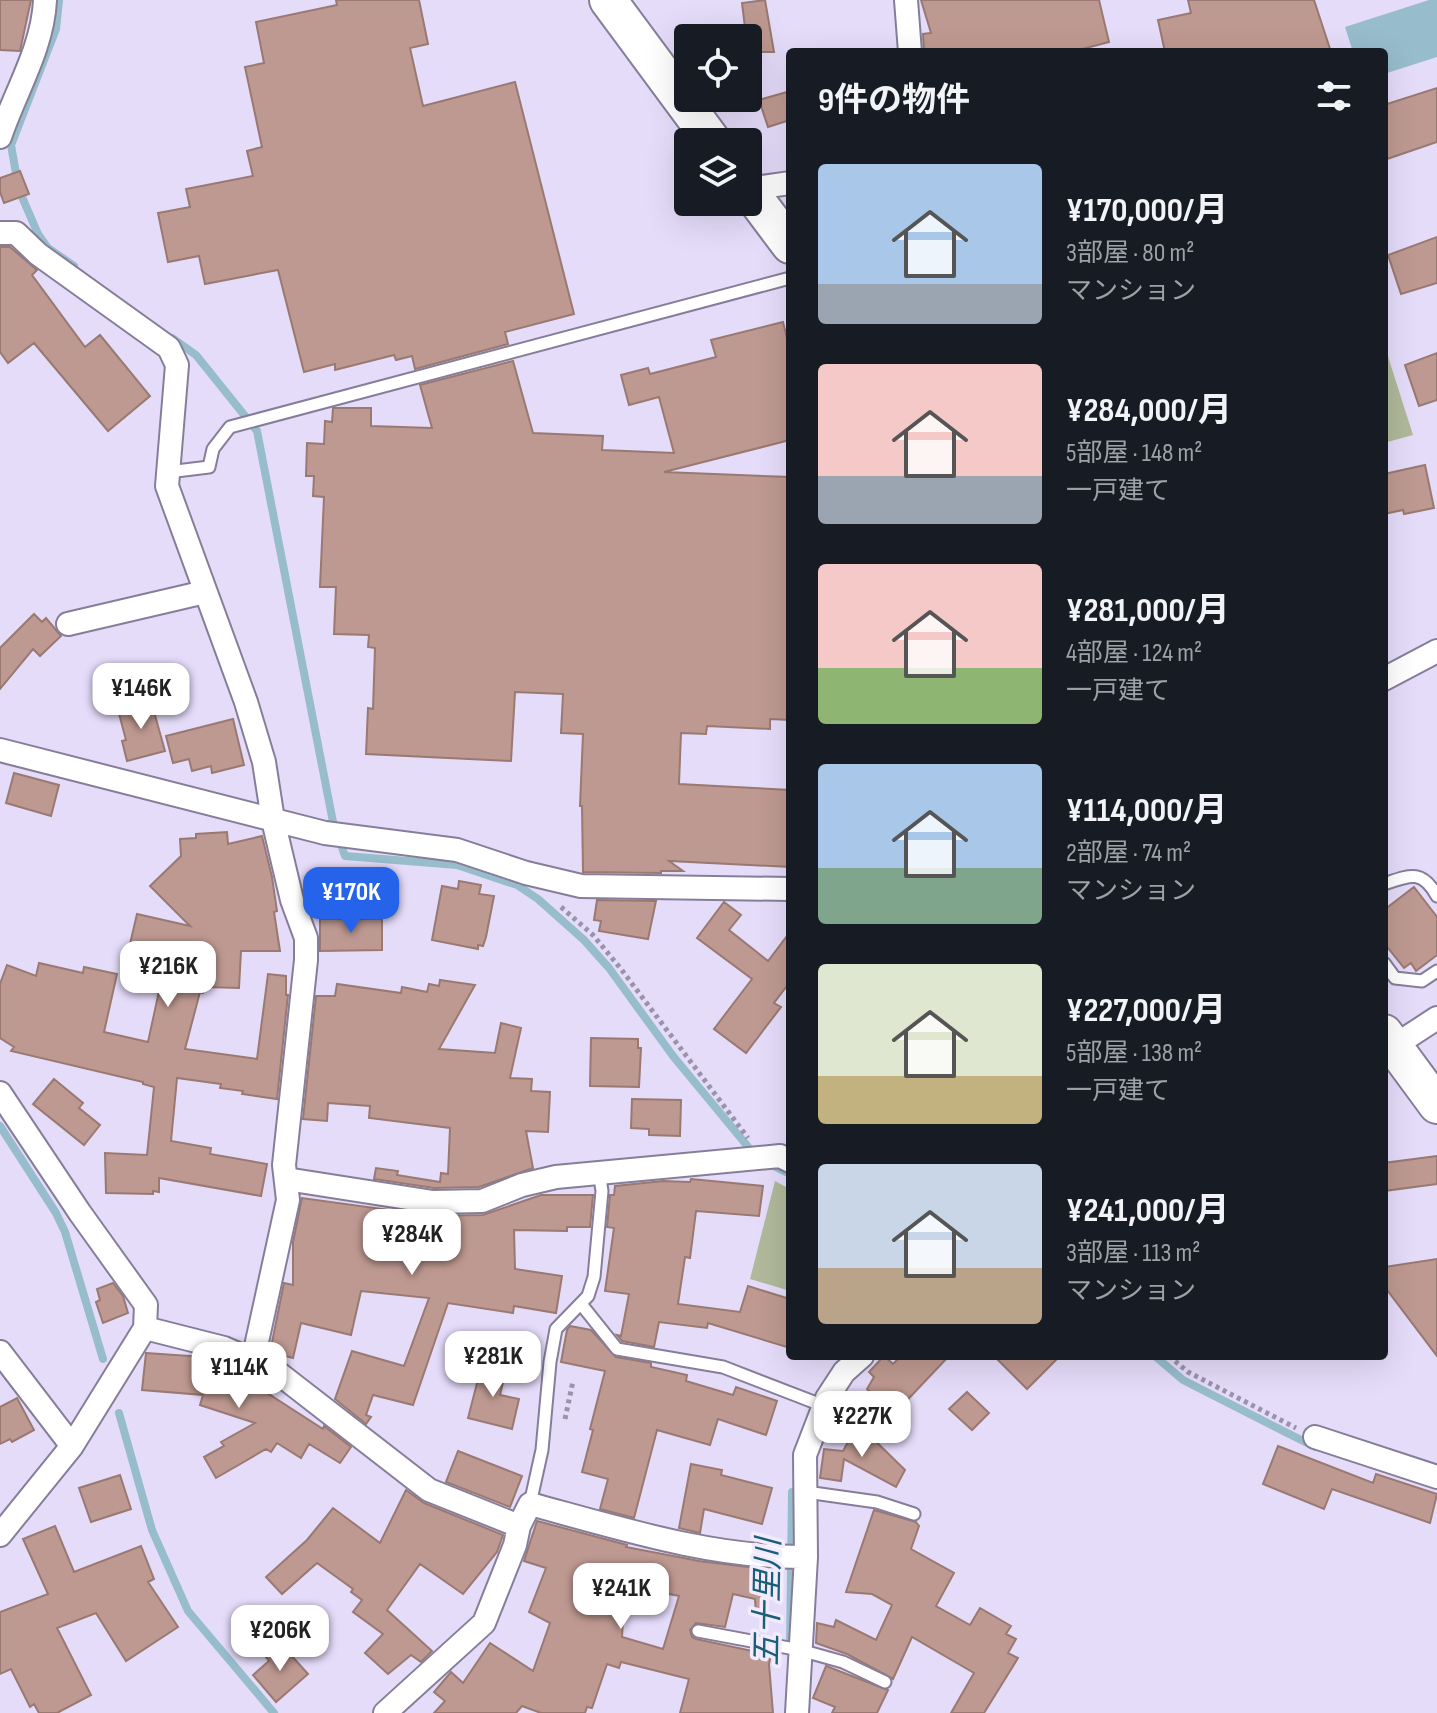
<!DOCTYPE html>
<html lang="ja">
<head>
<meta charset="utf-8">
<style>
  body { margin:0; font-family:"Sofia Sans Condensed","Noto Sans JP",sans-serif; background:#20242c; color:#f1f3f6; height:100vh; display:flex; flex-direction:column; font-size:30px; white-space:nowrap }
  * { box-sizing:border-box; margin:0 }
  p { font-size:26px; color:#9ea1a6 }
  .icon { flex:none; width:44px; height:44px; fill:none; stroke:currentColor; stroke-width:2; stroke-linecap:round; stroke-linejoin:round }
  .map { position:relative; flex:1; overflow:hidden }
  .drawer { position:absolute; left:786px; top:48px; width:602px; height:1312px; display:flex; flex-direction:column; background:#171b24; border-radius:8px; box-shadow:0 8px 32px #0002 }
  .drawer>* { flex:none }
  .tools { position:absolute; left:674px; top:24px; display:grid; gap:16px }
  .tools a { display:grid; place-items:center; width:88px; height:88px; border-radius:8px; background:#171b24; box-shadow:0 8px 32px #0002; font-size:40px }
  .price { position:absolute; translate:-50% -68px; padding:0 18px; border-radius:16px; background:#fff; color:#222; font-size:26px; line-height:52px; filter:drop-shadow(0 2px 4px #0008) }
  .price::after { content:''; position:absolute; left:50%; top:48px; width:24px; height:18px; margin-left:-12px; background:inherit; clip-path:polygon(0 0,100% 0,50% 100%) }
  .price.on { background:#2563eb; color:#fff }
  ul { padding:0; list-style:none }
  li { display:flex; align-items:center; gap:24px; height:200px; padding:0 32px }
  li span { display:grid; place-items:center; flex:none; width:224px; height:160px; border-radius:8px; color:#555 }
  li>.icon { margin-inline-start:auto }
  span .icon { width:96px; height:96px; fill:#fffc; stroke-width:1 }
  li b { font-size:34px }
  h2 { display:flex; justify-content:space-between; align-items:center; height:96px; padding:0 32px; font-size:34px }
  .map>svg:first-child { display:block }
  .green { fill:#b0b99b }
  .water { fill:#97bccc }
  .lines { fill:none; stroke-linecap:round; stroke-linejoin:round }
  .stream { stroke:#97bccc; stroke-width:8 }
  .building { fill:#be9991; stroke:#997972; stroke-width:2; fill-rule:evenodd }
  .service-casing { stroke:#867e99; stroke-width:15 }
  .minor-casing { stroke:#867e99; stroke-width:26 }
  .trunk-casing { stroke:#867e99; stroke-width:40 }
  .path { stroke:#9a93aa; stroke-width:5; stroke-dasharray:4 4; stroke-linecap:butt }
  .service { stroke:#fff; stroke-width:11 }
  .minor { stroke:#fff; stroke-width:22 }
  .trunk { stroke:#fff; stroke-width:36 }
  .labels { text-anchor:middle; stroke-width:7; stroke-linejoin:round; paint-order:stroke }
  .water-label { font-size:32px; font-style:italic; fill:#1b5e76; stroke:#f1ebfd }
</style>
</head>
<body>
<div class="map">
<svg width="1437" height="1713" viewBox="0 0 1437 1713">
  <rect width="100%" height="100%" fill="#e5dcfa"/>
  <path class="green" d="M1384 344 1413 435 1384 443Z
    M775 1181 790 1189V1291L750 1279Z"/>
  <path class="water" d="M1429 0H1437V57L1384 74V52H1353L1345 27Z"/>
  <g class="lines">
    <path class="stream" d="M59 0 56 29 11 145 19 190 38 234 48 248 74 266
      M172 338 196 355 257 431 333 822 345 856 457 865 517 885 538 899 584 940 609 968 673 1056 754 1154
      M0 1126 56 1213 65 1232 103 1359
      M765 1162 790 1174
      M1155 1356 1183 1380 1315 1447
      M119 1413 152 1530 188 1611 274 1713
      M790 1648 792 1492"/>
  </g>
  <path class="building" d="M0 0H31L20 51 0 50Z
    M336 0H419L428 44 410 48 423 106 515 82 574 314 505 332 508 344 415 369 412 356 396 360 394 355 335 370V364L304 372 278 270 205 284 199 256 168 262 158 213 190 207 186 189 253 176 247 151 262 147 245 67 264 63 256 22 337 5Z
    M765 0 774 52H748L742 3Z
    M921 0H1099L1109 42 1071 52H924L923 34 931 33Z
    M1188 0H1314L1331 52H1165L1158 20 1191 13Z
    M1437 88V142L1384 160V105Z
    M790 91V120L768 127 759 100Z
    M20 171 29 194 4 203 0 192V178Z
    M1437 237V283L1401 294 1388 255Z
    M0 247H10L37 270 32 275 85 347 100 335 150 396 108 431 34 343 8 363 0 352Z
    M783 322 790 350V440L664 472 790 477V720L770 719V729L707 726 706 734 681 733 679 784 790 790V867L669 861 683 871H661V873L583 872 582 806H580L583 734 561 733 563 694 515 692 511 761 366 754 368 708 373 709 375 648 368 647 369 635 334 634 336 587H320L324 497 313 496 314 476H306L307 443 324 444 325 421 332 422 333 408H371V426L432 428 420 385 513 361 533 433 603 436 602 450 674 453 659 397 629 405 621 375 648 368 650 374 716 357 711 340Z
    M1437 353V400L1419 406 1405 365Z
    M1425 465 1434 508 1404 514 1403 510 1384 514V474Z
    M34 614 42 622 46 618 61 636 40 656 33 649 0 689V648Z
    M151 701 165 751 127 761 122 741 126 740 118 710Z
    M233 719 244 765 212 773 211 766 192 771 189 759 173 763 166 736Z
    M14 773 59 785 51 816 6 803Z
    M227 832 228 844 262 836 272 877 277 911 274 912 280 951H241L239 988 205 987 203 993 200 992 185 1049 257 1059 268 974 286 976V995H288L277 1099 242 1094 243 1091 220 1088 221 1084 177 1078 171 1141 211 1148 210 1154 267 1164 261 1196 159 1178V1192L153 1191V1194L106 1193 105 1153 147 1155 154 1087 143 1084V1082L11 1051 14 1047 0 1038V984L7 965 36 976 39 963 83 973 84 967 117 974 104 1032 148 1042 161 982 123 974 137 914 190 926 150 886 181 856 180 839 196 838V834Z
    M459 881 481 885 479 894 494 896 486 937 483 946 478 945V949L432 940 442 886 458 889Z
    M1414 887 1437 917V955L1416 971 1411 963 1404 968 1384 943V910Z
    M597 900 656 901 648 939 599 931 601 921 594 920Z
    M724 902 741 915 729 930 768 961 790 932V982L774 1003 781 1007 746 1053 714 1029 752 979 697 938Z
    M320 919H382V950L320 951Z
    M440 980 475 985 439 1049 495 1053 501 1023 521 1028 510 1078 532 1079 531 1091 550 1092 548 1132 526 1131 533 1168 479 1187 434 1188 374 1179 376 1168 398 1171 397 1175 440 1182 441 1173 448 1174 450 1128 369 1118 370 1106 328 1103 327 1121 303 1119 316 996H335L337 984 401 993 402 987 427 992 429 984 439 986Z
    M591 1038 638 1039V1048H641L639 1087 590 1086Z
    M54 1079 83 1103 79 1108 100 1125 84 1145 33 1104Z
    M632 1099 681 1100 680 1136 649 1135V1129L631 1128Z
    M1437 1156V1184L1384 1191V1163Z
    M691 1179 763 1186 759 1216 696 1211 690 1258 685 1257 678 1304 740 1312 748 1286 790 1299V1348L708 1323 707 1328 659 1322 654 1347 622 1341 617 1335 621 1336 629 1294 605 1291 614 1228 607 1227 610 1195H614L615 1186 663 1181 690 1182Z
    M541 1195H593L590 1227H567V1231L514 1230 515 1269 562 1276 556 1313 514 1306 513 1313 448 1303 413 1405 373 1395 366 1415 371 1417 366 1424 335 1399 352 1351 404 1366 429 1298 361 1291 351 1335 301 1323 293 1358 270 1352 284 1283 293 1285V1242L302 1198 433 1216 483 1215Z
    M1437 1259V1356L1384 1286V1267Z
    M113 1283 123 1296 128 1313 103 1323 96 1302 100 1300 97 1289Z
    M570 1326 591 1330 616 1357 651 1363V1367L687 1375 686 1381 733 1395 736 1387 777 1401 766 1435 718 1419 710 1445 657 1430 634 1518 600 1509 608 1479 582 1472 593 1430 590 1429 605 1371 561 1362 567 1330Z
    M146 1353 204 1357 261 1379 258 1387 323 1429 324 1426 351 1447 340 1463 309 1444 301 1458 277 1443 271 1452 266 1449 216 1478 204 1457 224 1446 221 1442 255 1423 200 1405 203 1395 142 1390Z
    M884 1356 893 1364 901 1356H949L894 1414 867 1389 874 1377 869 1372Z
    M994 1356H1060L1027 1389Z
    M482 1364 506 1370 500 1395 519 1399 512 1429 468 1418Z
    M967 1392 989 1413 972 1430 949 1409Z
    M17 1398 34 1430 12 1442 10 1439 0 1444V1407Z
    M858 1424 905 1470 896 1487 844 1459 841 1481 820 1478 824 1449 843 1451Z
    M1278 1446 1373 1483 1376 1474 1437 1494 1430 1523 1332 1489 1324 1509 1263 1484Z
    M458 1451 522 1476 510 1507 446 1482Z
    M691 1464 722 1470 721 1475 772 1488 762 1524 704 1509 700 1533 679 1528Z
    M120 1475 131 1509 91 1522 79 1488Z
    M406 1490 424 1503 503 1535 497 1552 463 1594 420 1564 387 1610 432 1651 421 1662 411 1655 388 1674 365 1653 383 1634 353 1612 362 1600 351 1592 353 1589 317 1563 282 1594 266 1577 307 1540 333 1508 380 1543Z
    M874 1510 916 1522 919 1526 911 1549 954 1573 936 1606 970 1625 980 1608 1011 1626 1006 1634 1016 1639 1008 1653 1018 1658 984 1713H951L974 1673 912 1637 893 1679 847 1654 816 1643 817 1623 834 1627 836 1620 876 1640 892 1605 872 1594 846 1592Z
    M537 1521 627 1545 626 1547 699 1561 772 1570 762 1616 756 1615 755 1599 733 1594 725 1627 696 1623 690 1630 692 1637 696 1639 771 1655 769 1664 773 1713H680L689 1679 621 1662 619 1668 607 1664 592 1708 587 1707 585 1713H541L522 1706 516 1713H434L445 1701 434 1692 451 1672 463 1683 490 1643 533 1671 550 1623 529 1612 546 1568 524 1561ZM625 1585 679 1596 663 1649 622 1637Z
    M55 1526 74 1572 141 1546 154 1579 148 1582 178 1627 126 1661 96 1613 57 1628 91 1695 57 1713H39L34 1704 30 1707 11 1669 0 1674V1612L48 1594 23 1539Z
    M280 1643 308 1674 276 1702 253 1675 269 1661 265 1656Z
    M826 1666 888 1690 877 1713H832L835 1707 813 1698Z"/>
  <g class="lines">
    <g class="service-casing">
      <path id="service" d="M168 472 209 467 213 449 230 427 790 278
        M1384 884C1410 875 1422 869 1437 896
        M1384 963 1395 978 1422 981 1437 971
        M581 1304 617 1349 723 1367 824 1406
        M806 1492 877 1502 914 1514
        M530 1504 542 1450 550 1362 556 1329 588 1296 594 1277 602 1191 599 1172
        M698 1631 800 1650 843 1662 885 1682"/>
    </g>
    <g class="minor-casing">
      <path id="minor" d="M906 0 910 52
        M0 137C15 92 43 48 45 0
        M748 189 790 183
        M0 233H16L38 254 169 348 177 365 167 486 246 702 264 762 273 820 292 900 306 938V960L284 1165 288 1200 253 1360
        M68 624 205 592
        M1384 679 1437 651
        M0 750 325 833 457 850 526 873 581 886 790 889
        M1394 1046 1437 1018
        M0 1093 80 1213 146 1305 145 1328 72 1446 0 1535
        M286 1179 433 1202 482 1201 522 1185 556 1177 780 1156 790 1161
        M145 1328 224 1348 273 1369 429 1490 519 1526 530 1504C619 1528 712 1558 806 1557
        M0 1352 72 1446
        M1315 1437 1437 1477
        M385 1713 484 1623 515 1545 519 1526
        M797 1713 806 1557 805 1455 827 1398 844 1372 862 1356"/>
    </g>
    <g class="trunk-casing">
      <path id="trunk" d="M608 0 713 142
        M748 189 790 245
        M1384 1033 1437 1105"/>
    </g>
    <path class="path" d="M561 907 593 935 621 969 748 1138
      M1169 1356 1188 1372 1296 1428
      M565 1419 573 1381"/>
    <use href="#service" class="service"/>
    <use href="#minor" class="minor"/>
    <use href="#trunk" class="trunk"/>
  </g>
  <g class="labels">
    <g class="water-label">
      <text transform="translate(767 1602) rotate(-89)" y="11">五十里川</text>
    </g>
  </g>
</svg>
<div class="tools">
<a><svg class="icon" aria-label="locate" viewBox="0 0 24 24"><circle cx="12" cy="12" r="6"/><path d="M12 2v4M12 18v4M2 12h4M18 12h4"/></svg></a>
<a><svg class="icon" aria-label="layers" viewBox="0 0 24 24"><path d="M12 4l9 5-9 5-9-5zM3 14l9 5 9-5"/></svg></a>
</div>
<b class="price" style="left:141px;top:731px">¥146K</b>
<b class="price on" style="left:351px;top:935px">¥170K</b>
<b class="price" style="left:168px;top:1009px">¥216K</b>
<b class="price" style="left:412px;top:1277px">¥284K</b>
<b class="price" style="left:493px;top:1399px">¥281K</b>
<b class="price" style="left:239px;top:1410px">¥114K</b>
<b class="price" style="left:862px;top:1459px">¥227K</b>
<b class="price" style="left:621px;top:1631px">¥241K</b>
<b class="price" style="left:280px;top:1673px">¥206K</b>
<section class="drawer">
<h2>9件の物件<svg class="icon" aria-label="filters" viewBox="0 0 24 24"><path d="M4 7h16M4 17h16"/><circle cx="9" cy="7" r="2"/><circle cx="15" cy="17" r="2"/></svg></h2>
<ul>
<li><span style="background:linear-gradient(#a9c7e8 75%,#9aa5b1 0)"><svg class="icon" aria-label="home" viewBox="0 0 24 24"><path d="M3 11l9-7 9 7M6 9v11h12V9"/></svg></span><div><b>¥170,000/月</b><p>3部屋 · 80 m²</p><p>マンション</p></div></li>
<li><span style="background:linear-gradient(#f6c9c9 70%,#9aa5b1 0)"><svg class="icon" aria-label="home" viewBox="0 0 24 24"><path d="M3 11l9-7 9 7M6 9v11h12V9"/></svg></span><div><b>¥284,000/月</b><p>5部屋 · 148 m²</p><p>一戸建て</p></div></li>
<li><span style="background:linear-gradient(#f6c9c9 65%,#8fb573 0)"><svg class="icon" aria-label="home" viewBox="0 0 24 24"><path d="M3 11l9-7 9 7M6 9v11h12V9"/></svg></span><div><b>¥281,000/月</b><p>4部屋 · 124 m²</p><p>一戸建て</p></div></li>
<li><span style="background:linear-gradient(#a9c7e8 65%,#7fa58c 0)"><svg class="icon" aria-label="home" viewBox="0 0 24 24"><path d="M3 11l9-7 9 7M6 9v11h12V9"/></svg></span><div><b>¥114,000/月</b><p>2部屋 · 74 m²</p><p>マンション</p></div></li>
<li><span style="background:linear-gradient(#dfe7d0 70%,#c2b280 0)"><svg class="icon" aria-label="home" viewBox="0 0 24 24"><path d="M3 11l9-7 9 7M6 9v11h12V9"/></svg></span><div><b>¥227,000/月</b><p>5部屋 · 138 m²</p><p>一戸建て</p></div></li>
<li><span style="background:linear-gradient(#c9d6e8 65%,#b9a48a 0)"><svg class="icon" aria-label="home" viewBox="0 0 24 24"><path d="M3 11l9-7 9 7M6 9v11h12V9"/></svg></span><div><b>¥241,000/月</b><p>3部屋 · 113 m²</p><p>マンション</p></div></li>
</ul>
</section>
</div>
</body>
</html>
